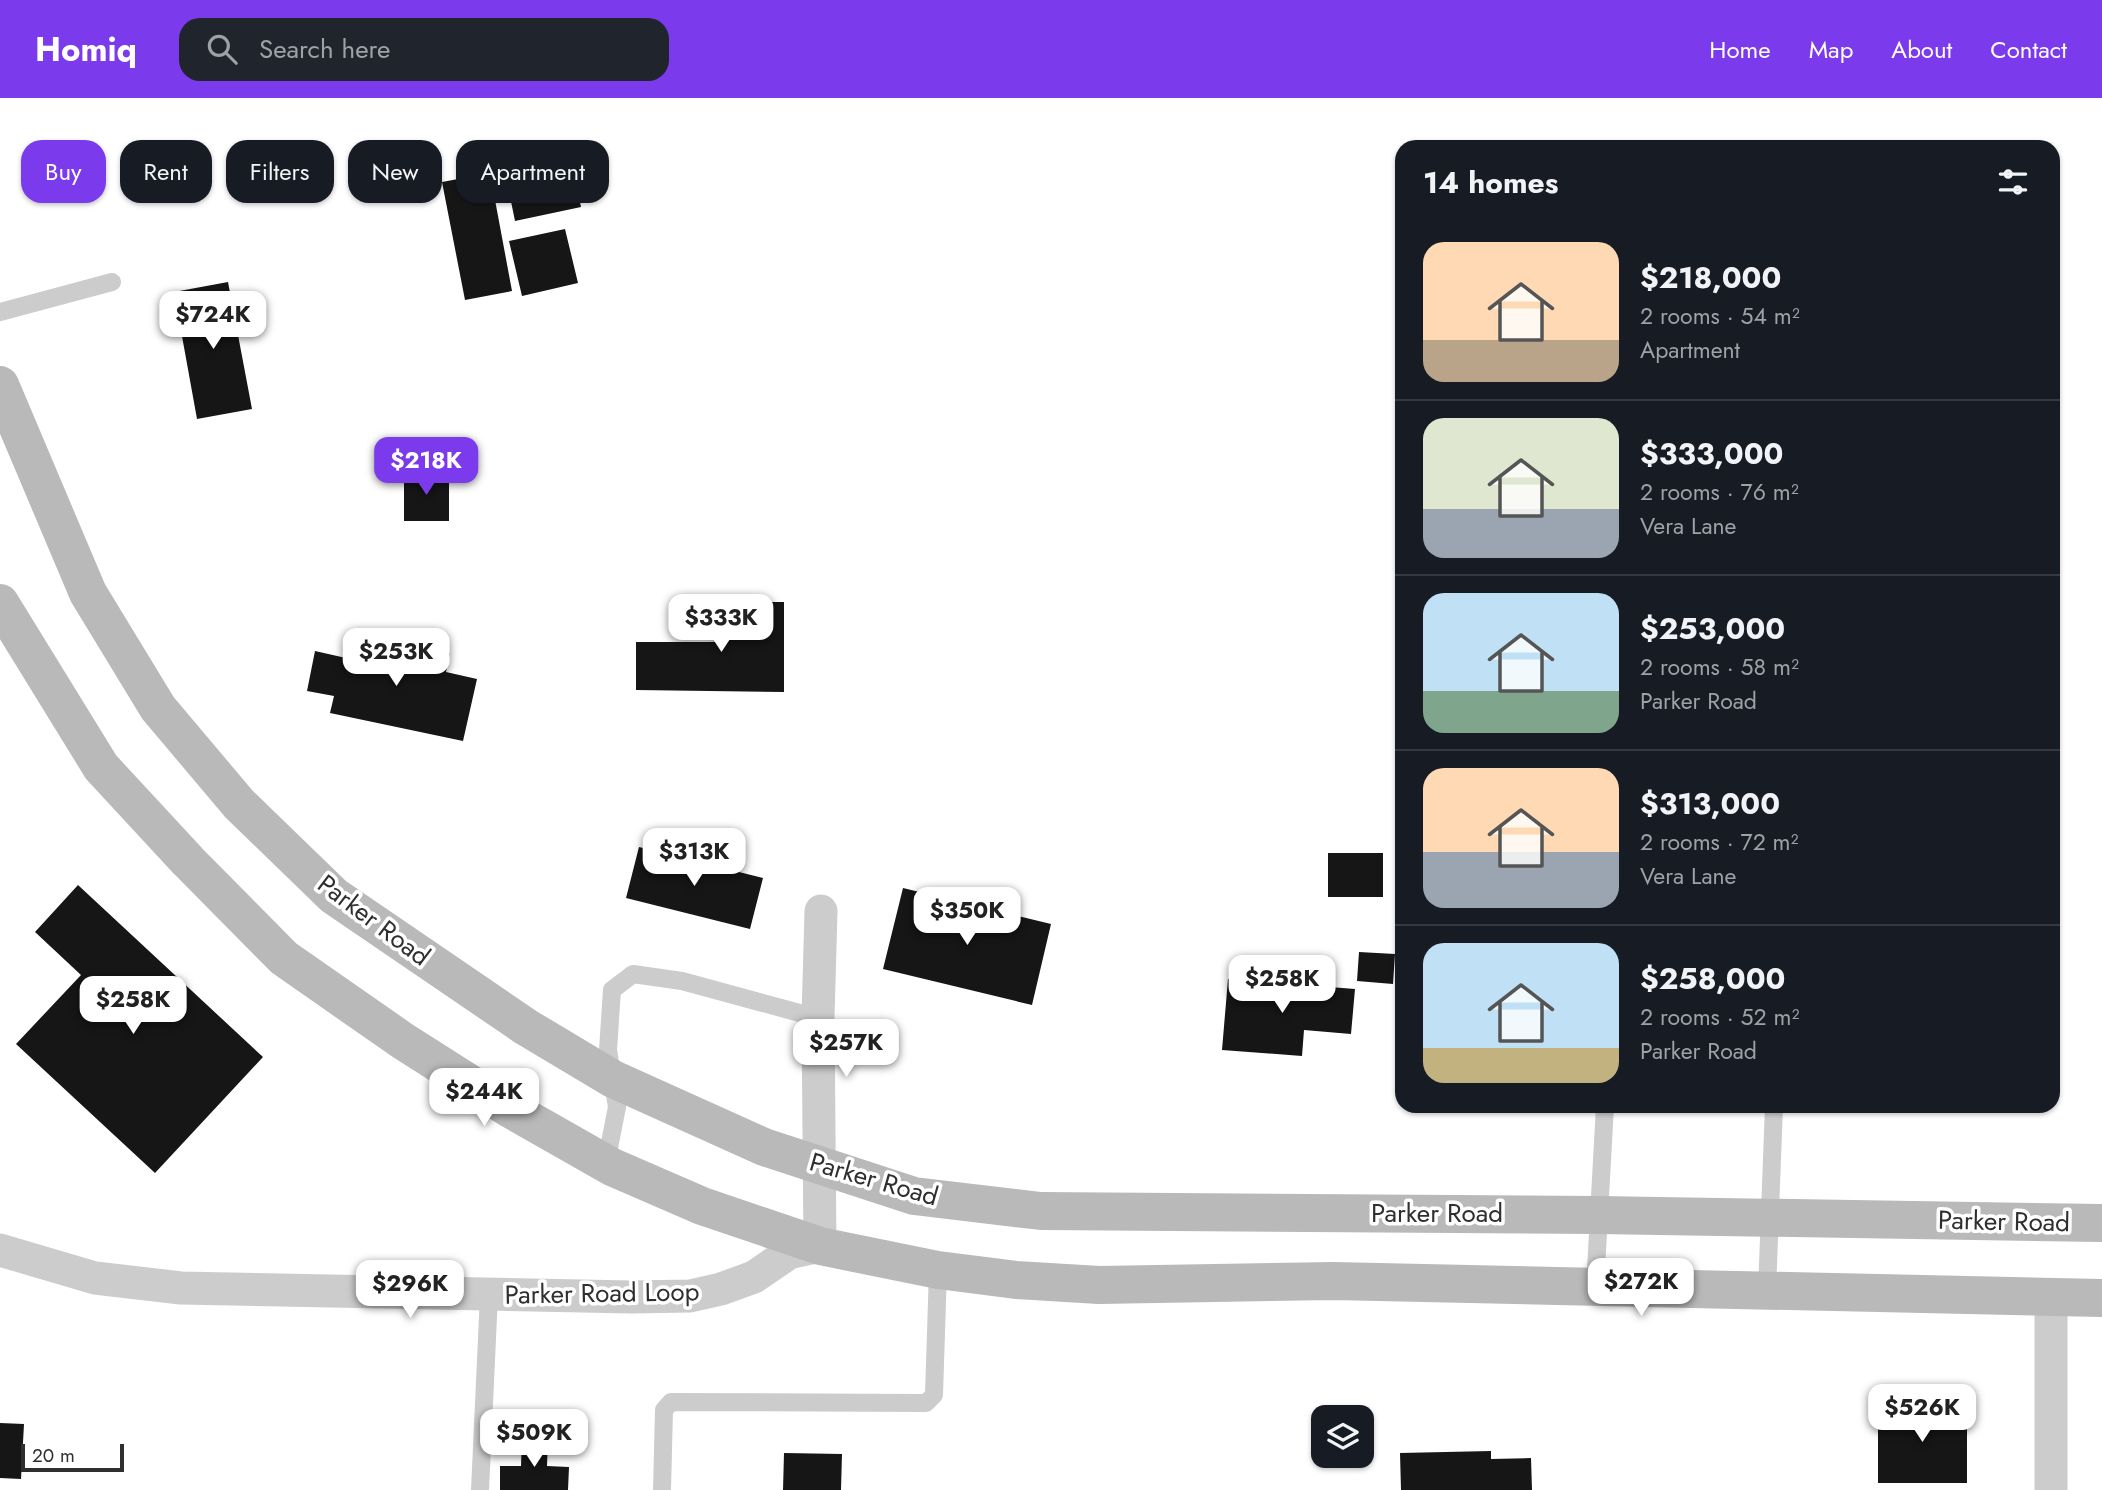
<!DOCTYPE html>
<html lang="en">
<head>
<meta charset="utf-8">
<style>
  body { margin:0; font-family:Jost,sans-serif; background:#20242c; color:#f1f3f6; height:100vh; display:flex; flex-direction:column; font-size:26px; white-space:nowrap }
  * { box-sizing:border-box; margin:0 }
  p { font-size:23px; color:#9ea1a6 }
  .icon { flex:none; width:38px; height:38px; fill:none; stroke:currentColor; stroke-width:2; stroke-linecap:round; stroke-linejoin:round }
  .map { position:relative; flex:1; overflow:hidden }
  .panel { position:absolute; left:1395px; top:42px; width:665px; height:973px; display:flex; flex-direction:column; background:#171b24; border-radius:21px; box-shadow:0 2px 5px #0004 }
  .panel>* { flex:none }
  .guide { position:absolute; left:21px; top:42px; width:665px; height:63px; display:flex; gap:14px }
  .controls { position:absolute; left:1311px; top:1307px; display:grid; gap:14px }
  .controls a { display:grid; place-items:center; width:63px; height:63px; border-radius:14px; background:#171b24; box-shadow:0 2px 5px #0004; font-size:35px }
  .scale { position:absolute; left:21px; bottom:18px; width:103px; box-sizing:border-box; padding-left:7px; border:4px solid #2f2f2f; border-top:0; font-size:19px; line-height:24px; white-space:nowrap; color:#2f2f2f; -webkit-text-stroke:5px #fff; paint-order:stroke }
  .price { position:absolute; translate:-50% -60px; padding:0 16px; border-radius:14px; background:#fff; color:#222; font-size:23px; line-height:46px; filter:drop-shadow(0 2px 4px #0008) }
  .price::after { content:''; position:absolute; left:50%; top:42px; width:21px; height:16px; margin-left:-10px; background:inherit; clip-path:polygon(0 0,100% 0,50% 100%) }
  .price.active { background:#7c3aed; color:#fff }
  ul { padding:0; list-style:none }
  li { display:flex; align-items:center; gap:21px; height:175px; padding:0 28px }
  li+li { border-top:2px solid #363941 }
  li span { display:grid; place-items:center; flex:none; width:196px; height:140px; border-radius:21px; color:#555 }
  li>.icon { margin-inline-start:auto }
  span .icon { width:84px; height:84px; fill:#fffc; stroke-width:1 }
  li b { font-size:30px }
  h2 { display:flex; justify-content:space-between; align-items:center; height:84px; padding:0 28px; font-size:30px }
  .chip { padding:0 24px; border-radius:21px; background:#171b24; box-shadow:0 2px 5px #0004; font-size:24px; line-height:63px }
  .chip.active { background:#7c3aed; color:#fff }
  header { display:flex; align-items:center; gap:42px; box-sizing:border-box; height:98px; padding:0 35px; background:#7c3aed; color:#fff }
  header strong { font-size:33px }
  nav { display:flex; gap:38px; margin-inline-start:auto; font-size:24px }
  .search { width:490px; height:63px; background:#20242c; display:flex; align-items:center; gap:18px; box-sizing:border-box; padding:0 24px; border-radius:21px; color:#9ea1a6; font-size:26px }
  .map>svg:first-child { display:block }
  .building { fill:#161616 }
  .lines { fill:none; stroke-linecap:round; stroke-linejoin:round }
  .lane { stroke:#ccc; stroke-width:18 }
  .street { stroke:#ccc; stroke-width:33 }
  .secondary { stroke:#b9b9b9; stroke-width:38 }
  .labels { text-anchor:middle; stroke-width:7; stroke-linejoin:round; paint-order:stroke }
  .street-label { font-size:26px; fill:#2f2f2f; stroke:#fff }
</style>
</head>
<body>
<header>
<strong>Homiq</strong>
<div class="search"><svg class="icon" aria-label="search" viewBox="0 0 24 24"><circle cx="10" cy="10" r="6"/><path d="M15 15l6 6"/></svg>Search here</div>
<nav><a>Home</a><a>Map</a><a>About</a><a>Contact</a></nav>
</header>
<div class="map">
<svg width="2102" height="1392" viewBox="0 0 2102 1392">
  <rect width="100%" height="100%" fill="#fff"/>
  <path class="building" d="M571 60 581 109 515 123 505 74Z
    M490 75 512 193 465 202 442 84Z
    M565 131 578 185 522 198 509 143Z
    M228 184 252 311 197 321 174 194Z
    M404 376H449V423H404Z
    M715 504H784V594L636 592V544H715Z
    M380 540 450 555 446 574 477 581 463 643 330 615 334 598 307 593 315 553 346 560 349 547 377 552Z
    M639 749 763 780 750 831 626 800Z
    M1328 755H1383V799H1328Z
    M78 787 263 959 155 1075 16 946 81 877 35 834Z
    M903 790 1051 826 1032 907 883 871Z
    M1359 854 1395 856 1393 886 1357 883Z
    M1228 881 1355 891 1351 936 1304 932 1302 958 1222 952Z
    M1878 1308H1967V1385H1878Z
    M0 1325 24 1326 21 1381 0 1380Z
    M522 1337 548 1338 547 1368 569 1369 568 1392H500V1368H521Z
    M1491 1353V1361L1531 1360 1532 1392H1401L1400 1355Z
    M784 1355 842 1356 841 1392H783Z"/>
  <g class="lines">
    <path class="lane" d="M0 214 112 184
      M606 1065 617 1009 608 952 612 892 633 876 682 883 818 920
      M1595 1189 1605 1008
      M1767 1193 1774 1008
      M480 1392 489 1197
      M662 1392 664 1312 671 1304 926 1305 934 1297 938 1172"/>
    <path class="street" d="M0 1152 95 1180 181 1190 631 1199 690 1198 721 1191 754 1179 789 1155 820 1148 818 920 821 813
      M2051 1199V1392"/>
    <path class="secondary" d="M0 287 88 495 158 610 239 706 334 798 526 929 613 981 764 1049 914 1098 1041 1113 1598 1117 2102 1125
      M0 505 101 669 188 763 284 860 403 943 510 1011 612 1069 702 1108 820 1148 938 1172 1016 1182 1099 1187 1333 1183 2102 1200"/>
  </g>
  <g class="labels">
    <g class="street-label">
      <text transform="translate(374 822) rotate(37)" y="9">Parker Road</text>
      <text transform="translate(874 1081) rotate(16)" y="9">Parker Road</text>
      <text x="1437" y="1124">Parker Road</text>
      <text transform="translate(2004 1123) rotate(1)" y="9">Parker Road</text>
      <text transform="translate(602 1195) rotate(-1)" y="9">Parker Road Loop</text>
    </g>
  </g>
</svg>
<div class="controls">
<a><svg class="icon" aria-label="layers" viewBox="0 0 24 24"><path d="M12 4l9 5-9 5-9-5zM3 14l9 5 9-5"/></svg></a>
</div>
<div class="scale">20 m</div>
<b class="price" style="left:213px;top:253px">$724K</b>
<b class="price active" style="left:426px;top:399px">$218K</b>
<b class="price" style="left:721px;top:556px">$333K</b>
<b class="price" style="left:396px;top:590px">$253K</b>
<b class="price" style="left:694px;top:790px">$313K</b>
<b class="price" style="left:967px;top:849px">$350K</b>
<b class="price" style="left:1282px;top:917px">$258K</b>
<b class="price" style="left:133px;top:938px">$258K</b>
<b class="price" style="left:846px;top:981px">$257K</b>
<b class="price" style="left:484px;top:1030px">$244K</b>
<b class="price" style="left:1641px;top:1220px">$272K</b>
<b class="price" style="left:410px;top:1222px">$296K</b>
<b class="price" style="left:1922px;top:1346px">$526K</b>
<b class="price" style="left:534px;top:1371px">$509K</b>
<div class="guide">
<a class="chip active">Buy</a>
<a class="chip">Rent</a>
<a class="chip">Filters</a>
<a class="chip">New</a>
<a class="chip">Apartment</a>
</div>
<section class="panel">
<h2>14 homes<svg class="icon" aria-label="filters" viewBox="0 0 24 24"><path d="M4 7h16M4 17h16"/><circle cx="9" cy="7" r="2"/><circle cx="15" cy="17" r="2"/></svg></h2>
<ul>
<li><span style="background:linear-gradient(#ffd9b3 70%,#b9a48a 0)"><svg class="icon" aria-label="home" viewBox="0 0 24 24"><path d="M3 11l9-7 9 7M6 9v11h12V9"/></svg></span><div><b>$218,000</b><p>2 rooms · 54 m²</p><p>Apartment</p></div></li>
<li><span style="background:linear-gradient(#dfe7d0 65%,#9aa5b1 0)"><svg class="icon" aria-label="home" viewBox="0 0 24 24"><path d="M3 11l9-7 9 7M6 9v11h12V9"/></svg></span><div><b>$333,000</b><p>2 rooms · 76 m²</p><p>Vera Lane</p></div></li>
<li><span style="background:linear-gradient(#bfe0f5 70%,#7fa58c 0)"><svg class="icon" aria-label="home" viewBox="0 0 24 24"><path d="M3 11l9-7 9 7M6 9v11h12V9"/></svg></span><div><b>$253,000</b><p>2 rooms · 58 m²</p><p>Parker Road</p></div></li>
<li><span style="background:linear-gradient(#ffd9b3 60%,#9aa5b1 0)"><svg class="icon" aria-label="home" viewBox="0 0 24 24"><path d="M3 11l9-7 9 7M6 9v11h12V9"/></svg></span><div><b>$313,000</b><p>2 rooms · 72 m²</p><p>Vera Lane</p></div></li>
<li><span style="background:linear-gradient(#bfe0f5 75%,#c2b280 0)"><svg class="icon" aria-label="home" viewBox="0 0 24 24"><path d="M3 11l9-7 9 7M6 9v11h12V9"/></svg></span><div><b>$258,000</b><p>2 rooms · 52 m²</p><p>Parker Road</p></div></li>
</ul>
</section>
</div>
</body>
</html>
